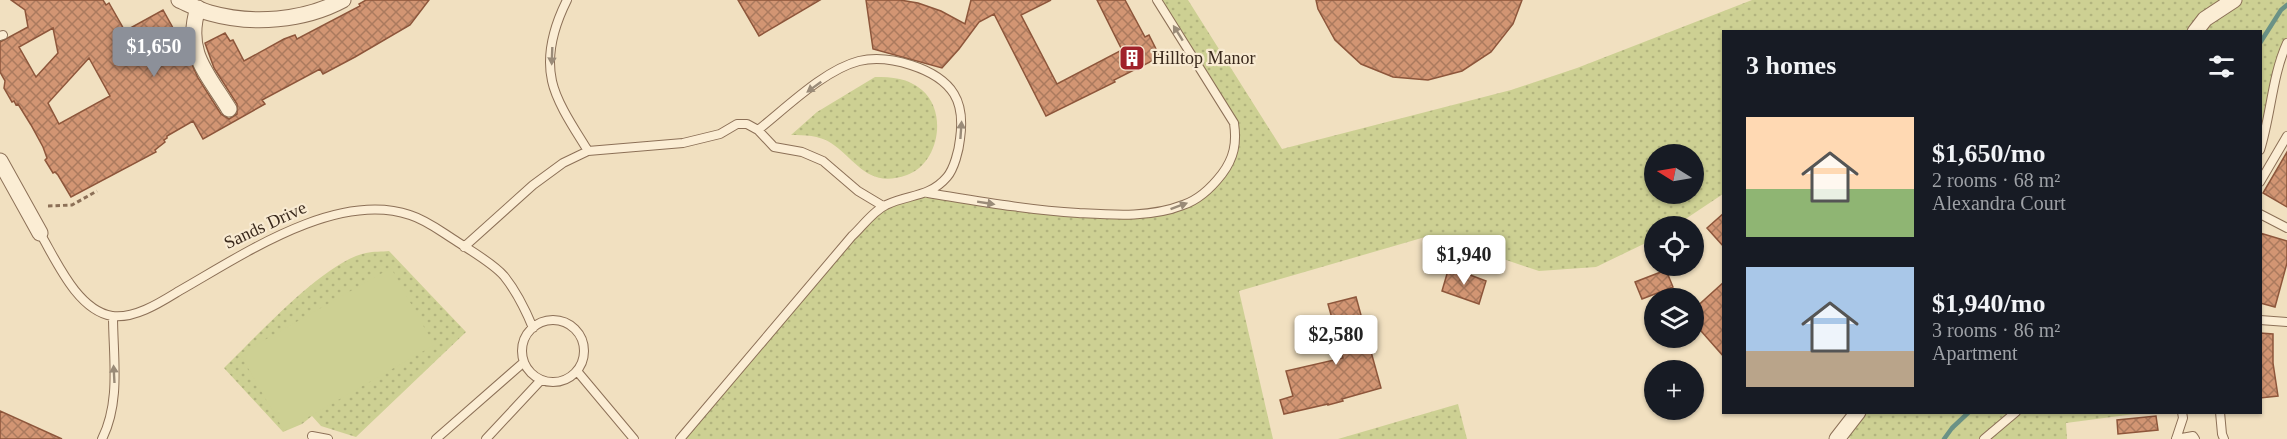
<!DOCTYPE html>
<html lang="en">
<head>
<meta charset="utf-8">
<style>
  body { margin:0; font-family:Georgia,serif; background:#20242c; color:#f1f3f6; height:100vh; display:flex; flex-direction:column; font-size:22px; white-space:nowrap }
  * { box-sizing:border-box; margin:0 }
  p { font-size:20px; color:#9ea1a6 }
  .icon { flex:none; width:33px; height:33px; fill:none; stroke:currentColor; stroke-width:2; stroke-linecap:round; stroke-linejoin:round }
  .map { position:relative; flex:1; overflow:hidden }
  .side { position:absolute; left:1722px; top:30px; width:540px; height:384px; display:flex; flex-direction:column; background:#171b24; border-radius:0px; box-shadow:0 2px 4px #0004 }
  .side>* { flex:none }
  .needle { width:39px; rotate:281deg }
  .controls { position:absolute; left:1644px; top:144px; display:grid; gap:12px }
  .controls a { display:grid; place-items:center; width:60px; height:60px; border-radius:50%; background:#171b24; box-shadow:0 2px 4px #0004; font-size:30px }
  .price { position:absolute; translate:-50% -51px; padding:0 14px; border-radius:6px; background:#fff; color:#222; font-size:20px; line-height:39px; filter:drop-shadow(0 2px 3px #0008) }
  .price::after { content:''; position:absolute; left:50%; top:36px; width:18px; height:14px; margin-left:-9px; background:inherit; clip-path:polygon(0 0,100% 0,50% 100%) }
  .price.active { background:#8c9099; color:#fff }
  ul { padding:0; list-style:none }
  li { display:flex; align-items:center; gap:18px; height:150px; padding:0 24px }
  li span { display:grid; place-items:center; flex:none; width:168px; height:120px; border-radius:0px; color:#555 }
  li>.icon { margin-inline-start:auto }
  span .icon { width:72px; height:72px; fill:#fffc; stroke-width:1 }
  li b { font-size:26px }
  h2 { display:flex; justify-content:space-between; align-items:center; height:72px; padding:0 24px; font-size:26px }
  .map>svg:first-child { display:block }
  .grass { fill:url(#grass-dots); fill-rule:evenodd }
  .park { fill:#cdd093 }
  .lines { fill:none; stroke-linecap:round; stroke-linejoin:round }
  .stream { stroke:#6a9286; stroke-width:4.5 }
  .building { fill:url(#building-cross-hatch); stroke:#8d563b; stroke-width:1.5; fill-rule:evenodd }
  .service-casing { stroke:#8c7057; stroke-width:10 }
  .minor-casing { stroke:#8c7057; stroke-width:17 }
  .path { stroke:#8c7057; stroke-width:3; stroke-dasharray:4.5 3; stroke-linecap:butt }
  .service { stroke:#fbedd4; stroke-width:8 }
  .minor { stroke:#fbedd4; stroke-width:15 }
  .oneway { fill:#9a8b78 }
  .labels { text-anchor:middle; stroke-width:4.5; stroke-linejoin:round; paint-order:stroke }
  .poi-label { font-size:18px; fill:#3a291c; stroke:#f8ead1; text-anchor:start }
  .street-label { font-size:18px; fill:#3a291c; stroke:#f8ead1 }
</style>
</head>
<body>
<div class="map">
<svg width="2287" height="439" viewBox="0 0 2287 439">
  <defs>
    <pattern id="grass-dots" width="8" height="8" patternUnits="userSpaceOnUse" patternTransform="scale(1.5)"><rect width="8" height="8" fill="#cdd093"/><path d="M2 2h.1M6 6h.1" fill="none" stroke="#b1b37e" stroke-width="1.8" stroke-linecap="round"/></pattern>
    <pattern id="building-cross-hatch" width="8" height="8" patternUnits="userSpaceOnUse" patternTransform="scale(1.5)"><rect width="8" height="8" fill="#d29573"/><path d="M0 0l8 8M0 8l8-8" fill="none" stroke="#ab7a5e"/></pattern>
  </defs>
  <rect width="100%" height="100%" fill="#f1e0c0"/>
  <path class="grass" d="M1155 0H1188L1282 149 1511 90 1577 68 1752 0H2287V38L2261 129 2260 32H1724L1723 194 1675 226H1654V239L1596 267 1539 271 1432 235 1239 291 1273 439H678L883 206 928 193 1116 215 1185 205 1212 187 1231 163 1234 123ZM1654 154H1694V194H1654Z
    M875 77C892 77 908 78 922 90 948 112 939 164 907 175 867 189 857 160 831 143 819 135 804 135 791 135L817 112Z
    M389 251 466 332 356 437 321 426 312 416 302 424 283 432 224 368C256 337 325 261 366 253 374 251 382 252 389 251Z
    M1458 404 1467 439H1338Z
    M1858 413H2142L2066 423 2067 439H1851L1842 434Z"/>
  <path class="park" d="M391 268 434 345 284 431 240 354Z"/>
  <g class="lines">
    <path class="stream" d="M2260 43 2281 10 2287 5
      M1944 439 1952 428 1969 412"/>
  </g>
  <path class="building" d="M11 0H103L106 5 109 3 125 31 163 10 187 53 198 78 221 114 229 119 237 114V104L214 68 205 43 225 33 230 41 233 40 244 61 284 39 295 35 297 39 360 6 359 4 366 0H429L410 25 355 57 323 74 320 69 262 100 265 104 203 139 193 121 167 136V138L164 140 165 142 155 150 156 152 71 197 58 175 55 172 53 173 45 160 47 158 43 147 31 125 18 104 16 105 14 101 12 102 4 88 5 81 0 72V42L28 27 25 10ZM53 28 58 53 36 77 19 47ZM89 58 110 96 59 124 48 103Z
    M738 0H820L759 36Z
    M866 0H900L918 3 941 11 965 24 971 0H1051L1021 15 1057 84 1122 50 1097 0H1125L1145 37 1149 35 1160 57 1114 80 1115 82 1046 116 994 14 979 22 959 49 942 68 873 49Z
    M1316 0H1522L1513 24 1491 52 1462 71 1428 80 1393 77 1361 64 1335 40 1318 9Z
    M2287 152V207L2263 193Z
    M1724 213V247L1707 228Z
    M2260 233 2287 241V263L2275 307 2260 303Z
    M1449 267 1486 281 1479 304 1442 291Z
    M1666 270 1673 287 1642 299 1635 282Z
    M1724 282V357L1694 323V309Z
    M1356 297 1381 388 1342 399 1343 401 1328 405V404L1284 414 1280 400 1293 396 1286 371 1343 358 1328 304Z
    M2260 333 2273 334V363L2278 396 2260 398Z
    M0 411 62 439H0Z
    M2156 416 2158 430 2118 434 2117 420Z"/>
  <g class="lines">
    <g class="service-casing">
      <path id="service" d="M567 0C555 24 546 54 552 81 557 104 576 131 588 151
        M0 36 3 35
        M2260 150C2271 115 2272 76 2287 43
        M2260 182 2287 136
        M928 193C978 201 1028 210 1078 213 1113 215 1150 218 1183 205 1198 200 1212 187 1222 174 1234 158 1237 143 1234 123L1157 0
        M2260 214 2287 228
        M40 233C56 260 77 310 112 316 135 319 161 302 179 291 241 256 336 190 410 215 426 220 439 230 453 239 468 249 493 263 504 276 516 291 526 311 533 328
        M464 247 533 185 563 163 588 151 683 143 720 134 737 124H747L758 130 774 147 802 152 823 161 858 191 883 206
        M2260 320 2287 322
        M522 351a31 31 0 1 1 62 0a31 31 0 1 1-62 0Z
        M577 371 634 439
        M2220 412 2222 434 2224 439
        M312 436 328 439
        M102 439C121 401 113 357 113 316
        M436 439 524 362
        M486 439 541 380
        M680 439 852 236C862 227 873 211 886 205 908 194 929 198 947 177 954 169 959 150 960 139 962 125 962 107 954 94 938 68 888 54 859 61 824 70 786 108 758 130
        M1984 439 2016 412
        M2176 439 2183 418 2182 412
        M2176 439 2193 436 2195 439"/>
    </g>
    <g class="minor-casing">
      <path id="minor" d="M179 0C189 4 199 10 210 13 252 25 304 21 343 0
        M198 8C184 52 207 73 229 109
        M2195 32 2205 19 2234 0
        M0 161 40 233
        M1837 439 1858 412"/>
    </g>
    <path class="path" d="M48 206 72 205 97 191"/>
    <use href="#service" class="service"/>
    <use href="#minor" class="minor"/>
  </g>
  <defs><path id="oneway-solid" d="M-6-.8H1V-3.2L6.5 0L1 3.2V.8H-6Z" transform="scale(1.5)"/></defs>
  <g class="oneway">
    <use href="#oneway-solid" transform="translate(1178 33) rotate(-122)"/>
    <use href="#oneway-solid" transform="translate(552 56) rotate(92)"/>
    <use href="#oneway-solid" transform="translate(814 87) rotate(144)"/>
    <use href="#oneway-solid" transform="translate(961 130) rotate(-86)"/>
    <use href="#oneway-solid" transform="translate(986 203) rotate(9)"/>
    <use href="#oneway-solid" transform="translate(1179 206) rotate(-20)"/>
    <use href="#oneway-solid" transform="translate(114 374) rotate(-93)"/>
  </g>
  <defs>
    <g id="building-square" transform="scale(1.35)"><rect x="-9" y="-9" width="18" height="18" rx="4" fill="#a0222a" stroke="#f8ead1"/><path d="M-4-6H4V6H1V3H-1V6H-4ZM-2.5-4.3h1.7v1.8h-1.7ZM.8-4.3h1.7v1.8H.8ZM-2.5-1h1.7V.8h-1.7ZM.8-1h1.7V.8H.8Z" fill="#fff"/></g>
  </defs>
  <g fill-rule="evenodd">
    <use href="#building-square" x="1132" y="58"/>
  </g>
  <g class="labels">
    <g class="poi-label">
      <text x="1152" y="64">Hilltop Manor</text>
    </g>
    <g class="street-label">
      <text transform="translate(265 225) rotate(-25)" y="6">Sands Drive</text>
    </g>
  </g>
</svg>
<div class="controls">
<a><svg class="needle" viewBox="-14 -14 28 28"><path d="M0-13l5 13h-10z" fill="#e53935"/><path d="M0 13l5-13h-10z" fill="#9ea1a6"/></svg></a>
<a><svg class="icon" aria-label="locate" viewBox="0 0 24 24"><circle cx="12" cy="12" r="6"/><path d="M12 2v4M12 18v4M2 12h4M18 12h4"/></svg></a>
<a><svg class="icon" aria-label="layers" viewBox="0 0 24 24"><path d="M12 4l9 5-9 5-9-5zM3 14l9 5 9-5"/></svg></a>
<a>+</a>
</div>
<b class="price active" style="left:154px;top:78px">$1,650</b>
<b class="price" style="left:1464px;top:286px">$1,940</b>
<b class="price" style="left:1336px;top:366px">$2,580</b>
<section class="side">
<h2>3 homes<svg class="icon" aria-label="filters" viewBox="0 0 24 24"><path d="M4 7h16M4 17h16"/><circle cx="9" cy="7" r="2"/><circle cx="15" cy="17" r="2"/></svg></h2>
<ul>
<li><span style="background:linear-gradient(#ffd9b3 60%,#8fb573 0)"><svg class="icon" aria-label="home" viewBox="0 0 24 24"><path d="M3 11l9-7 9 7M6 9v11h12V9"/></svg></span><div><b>$1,650/mo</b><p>2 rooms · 68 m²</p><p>Alexandra Court</p></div></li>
<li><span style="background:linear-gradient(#a9c7e8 70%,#b9a48a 0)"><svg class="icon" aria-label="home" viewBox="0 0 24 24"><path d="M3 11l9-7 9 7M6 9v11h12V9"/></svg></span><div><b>$1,940/mo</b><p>3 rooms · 86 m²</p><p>Apartment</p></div></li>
</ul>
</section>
</div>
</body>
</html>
